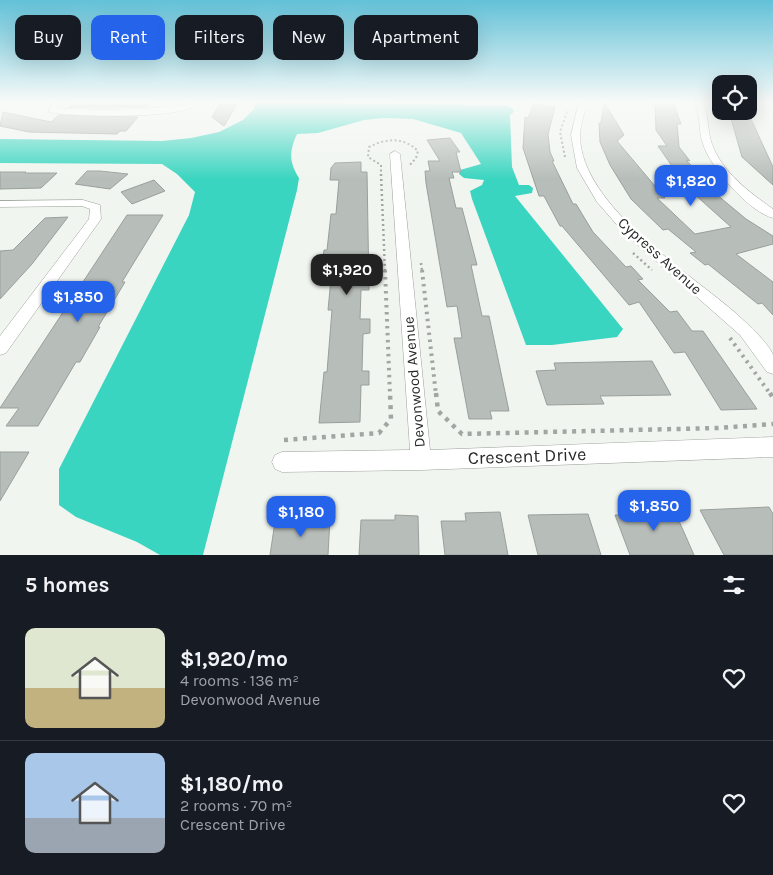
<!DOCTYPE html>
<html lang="en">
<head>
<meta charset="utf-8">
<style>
  body { margin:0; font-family:Karla,sans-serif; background:#242831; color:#f1f3f6; height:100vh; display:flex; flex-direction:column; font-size:19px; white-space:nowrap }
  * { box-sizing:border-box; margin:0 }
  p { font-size:16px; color:#9ea1a6 }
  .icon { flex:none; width:28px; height:28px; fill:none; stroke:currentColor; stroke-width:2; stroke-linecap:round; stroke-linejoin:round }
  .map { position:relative; height:555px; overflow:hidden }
  .side { display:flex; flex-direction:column; background:#171b24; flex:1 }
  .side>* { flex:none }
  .hud { position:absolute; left:15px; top:15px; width:500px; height:45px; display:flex; gap:10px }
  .tools { position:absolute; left:712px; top:75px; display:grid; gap:10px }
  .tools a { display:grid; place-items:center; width:45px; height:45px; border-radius:10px; background:#171b24; box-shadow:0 5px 20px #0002; font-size:25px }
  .price { position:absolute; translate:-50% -42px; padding:0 11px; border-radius:10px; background:#2563eb; color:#fff; font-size:16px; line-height:32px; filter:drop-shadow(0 1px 2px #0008) }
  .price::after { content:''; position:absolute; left:50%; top:30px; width:15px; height:11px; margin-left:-8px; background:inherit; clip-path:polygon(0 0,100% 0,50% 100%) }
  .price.on { background:#222; color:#fff }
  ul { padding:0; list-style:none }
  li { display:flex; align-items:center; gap:15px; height:125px; padding:0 25px }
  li+li { border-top:1px solid #363941 }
  li span { display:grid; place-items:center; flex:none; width:140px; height:100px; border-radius:10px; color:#555 }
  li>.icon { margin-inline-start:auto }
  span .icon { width:60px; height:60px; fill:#fffc; stroke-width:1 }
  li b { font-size:21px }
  h2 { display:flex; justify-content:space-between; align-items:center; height:60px; padding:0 25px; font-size:21px }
  .chip { padding:0 18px; border-radius:10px; background:#171b24; box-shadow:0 5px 20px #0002; font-size:18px; line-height:45px }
  .chip.on { background:#2563eb; color:#fff }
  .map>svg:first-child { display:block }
  .water { fill:#3ad5c0 }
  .building { fill:#b7bdb9; stroke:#999f9c }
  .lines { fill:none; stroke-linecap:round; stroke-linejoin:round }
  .minor-casing { stroke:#9ca09b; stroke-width:1 }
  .path-far3 { stroke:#a2a6a2; stroke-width:2; stroke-dasharray:2 2.5; stroke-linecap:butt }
  .path-far2 { stroke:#a2a6a2; stroke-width:2.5; stroke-dasharray:2 3; stroke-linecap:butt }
  .path-far1 { stroke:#a2a6a2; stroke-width:4; stroke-dasharray:2.5 4.5; stroke-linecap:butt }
  .path { stroke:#a2a6a2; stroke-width:4.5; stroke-dasharray:4 5.5; stroke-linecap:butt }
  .minor { fill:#fff; fill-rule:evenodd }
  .labels { text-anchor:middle; stroke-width:5; stroke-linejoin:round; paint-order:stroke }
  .street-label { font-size:15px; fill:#282a28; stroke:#fff }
  .near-street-label { font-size:18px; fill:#282a28; stroke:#fff }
</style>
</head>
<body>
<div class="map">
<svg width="773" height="555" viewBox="0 0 773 555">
  <rect width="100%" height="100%" fill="#f0f5ef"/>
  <path class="water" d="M255 102 504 105 512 108 514 112 510 115 512 167 519 185H529L533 188 532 193 515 196 623 329 617 337 552 345H526L472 199 470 191 482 185 484 180 464 178 459 174 460 170 481 164 461 133 413 119 384 118 364 120 318 133 297 134C289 151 289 162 299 178L297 190 203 555H160L137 542 76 517 59 505V469L189 215 195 192 177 174 162 164 0 163V139L162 141 191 138 219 132 243 120 254 109Z"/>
  <path class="building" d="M75 102H152L147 106 140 107H69Z
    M604 102 624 135 617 141 665 198H657L695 234 731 227 663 166H672L658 146H667L656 130 655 102H673L681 124H677L679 147 690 161 686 160 700 175 692 174 746 219 773 236V244L736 254 773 282V315L762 303 758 304 708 264 705 265 690 253 696 252 668 229 663 230 631 199 610 165 600 142 599 123H601Z
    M220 104H237L224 126 212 117Z
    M534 104 555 107 548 134 550 152 554 161H552L573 204H576L593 232 626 267 631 266 643 279 638 280 670 312 677 311 692 331H703L757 409 721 410 685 352 674 353 639 302 629 305 562 226H560L544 196H539L523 148 525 117 528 118Z
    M3 112 51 122 59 115 138 117 126 131H120L117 134 29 132 0 126Z
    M730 115 750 117 773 167V185L742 157Z
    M450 138 460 152H456L461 172H452L454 178H449L456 208H462L477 265H471L482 316H489L509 411H490L492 419H469L454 338H462L457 306 447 307 426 183 425 171H430L428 161H440L427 140Z
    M361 162V172H367L369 290H361L360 319H370V333L363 334 362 371H369V385H361L360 422 319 423 324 372H327L332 310H328L332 268H321L324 250H327L331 214H336L339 180H330L331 168 335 163Z
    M87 171H100L128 174 110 189 75 184Z
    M0 172H26L25 173H57L41 188 0 189Z
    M154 180 165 191 132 204 121 192Z
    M127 215H163L122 282H125L98 327H100L80 362H76L38 426H6L19 408H0Z
    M68 217 32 264 0 299V251L13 250 45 218Z
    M652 361 671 395 600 396 604 404 547 405 536 371 556 370 554 363Z
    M0 452H29L0 501Z
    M637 505H672L694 555H630L615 515 641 514Z
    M769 507 773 514V555H724L700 510Z
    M500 512 508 555H445L441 521H466L465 513Z
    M588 514 601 555H538L528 515Z
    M395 515 418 516 419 555H359L361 520H395Z
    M330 518 328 555H270L275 522Z"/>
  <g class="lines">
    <g class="minor-casing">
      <path id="minor" d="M52 102H60L57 108C102 111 146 110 190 104L194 106C177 119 72 117 49 112Z
        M579 102H587C585 112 580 125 580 136 581 206 690 273 738 315 747 324 769 343 773 355 773 360 773 369 773 374L767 372 740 335 624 233 597 202 577 168 571 135Z
        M695 102H703C709 115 707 130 712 144 722 172 749 192 773 209V218C749 212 710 167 703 144 698 130 701 116 695 102Z
        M395 151 400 154 430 450 773 437V457L421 470 282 472 275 469 272 462 275 455 282 452 410 450 390 154Z
        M83 200 100 205 101 219 6 353 0 355V336L89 219 90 209 82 206 0 207V201Z"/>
    </g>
    <path class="path-far3" d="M565 157 560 132 568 109
      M381 176V165L368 157 369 147C386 138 404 137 418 151L416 158 409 166"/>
    <path class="path-far2" d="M381 174 385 271
      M633 253 652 270
      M421 263 422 271"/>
    <path class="path-far1" d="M385 270 390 395
      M422 270 436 395
      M730 338 771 395"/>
    <path class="path" d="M436 393 438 411 462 434 718 428 773 424
      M770 393 773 398
      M284 440 379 433 391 419 390 393"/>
    <use href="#minor" class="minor"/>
  </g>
  <linearGradient id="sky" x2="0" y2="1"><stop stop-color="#62c1d8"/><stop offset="0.57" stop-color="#f8faf8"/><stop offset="1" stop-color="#f8faf8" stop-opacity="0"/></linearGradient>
  <rect width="773" height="179" fill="url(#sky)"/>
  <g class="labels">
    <g class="street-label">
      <text transform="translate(660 256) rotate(42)" y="5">Cypress Avenue</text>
      <text transform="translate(414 382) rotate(-95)" y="5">Devonwood Avenue</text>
    </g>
    <g class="near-street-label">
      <text transform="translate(527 456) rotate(-2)" y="6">Crescent Drive</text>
    </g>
  </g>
</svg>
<div class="tools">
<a><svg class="icon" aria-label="locate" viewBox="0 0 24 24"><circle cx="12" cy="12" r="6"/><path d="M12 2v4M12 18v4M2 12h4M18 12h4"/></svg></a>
</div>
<b class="price" style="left:691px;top:207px">$1,820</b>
<b class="price on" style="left:347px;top:296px">$1,920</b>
<b class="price" style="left:78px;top:323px">$1,850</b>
<b class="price" style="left:654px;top:532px">$1,850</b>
<b class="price" style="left:301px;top:538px">$1,180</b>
<div class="hud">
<a class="chip">Buy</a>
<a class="chip on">Rent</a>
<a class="chip">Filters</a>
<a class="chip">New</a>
<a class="chip">Apartment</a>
</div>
</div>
<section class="side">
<h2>5 homes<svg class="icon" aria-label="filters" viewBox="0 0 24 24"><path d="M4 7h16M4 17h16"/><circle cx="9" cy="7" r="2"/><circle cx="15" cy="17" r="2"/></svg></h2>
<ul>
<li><span style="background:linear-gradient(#dfe7d0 60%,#c2b280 0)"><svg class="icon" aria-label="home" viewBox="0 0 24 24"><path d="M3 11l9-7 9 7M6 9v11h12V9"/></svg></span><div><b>$1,920/mo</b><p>4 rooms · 136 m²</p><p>Devonwood Avenue</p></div><svg class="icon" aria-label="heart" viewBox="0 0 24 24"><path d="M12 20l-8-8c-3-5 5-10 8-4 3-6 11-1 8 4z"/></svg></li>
<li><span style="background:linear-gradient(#a9c7e8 65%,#9aa5b1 0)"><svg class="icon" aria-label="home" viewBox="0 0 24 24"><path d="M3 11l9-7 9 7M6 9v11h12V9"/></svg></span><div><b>$1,180/mo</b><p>2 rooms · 70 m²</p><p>Crescent Drive</p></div><svg class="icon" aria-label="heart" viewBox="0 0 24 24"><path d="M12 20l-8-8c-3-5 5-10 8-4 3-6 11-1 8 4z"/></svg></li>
</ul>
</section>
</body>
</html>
